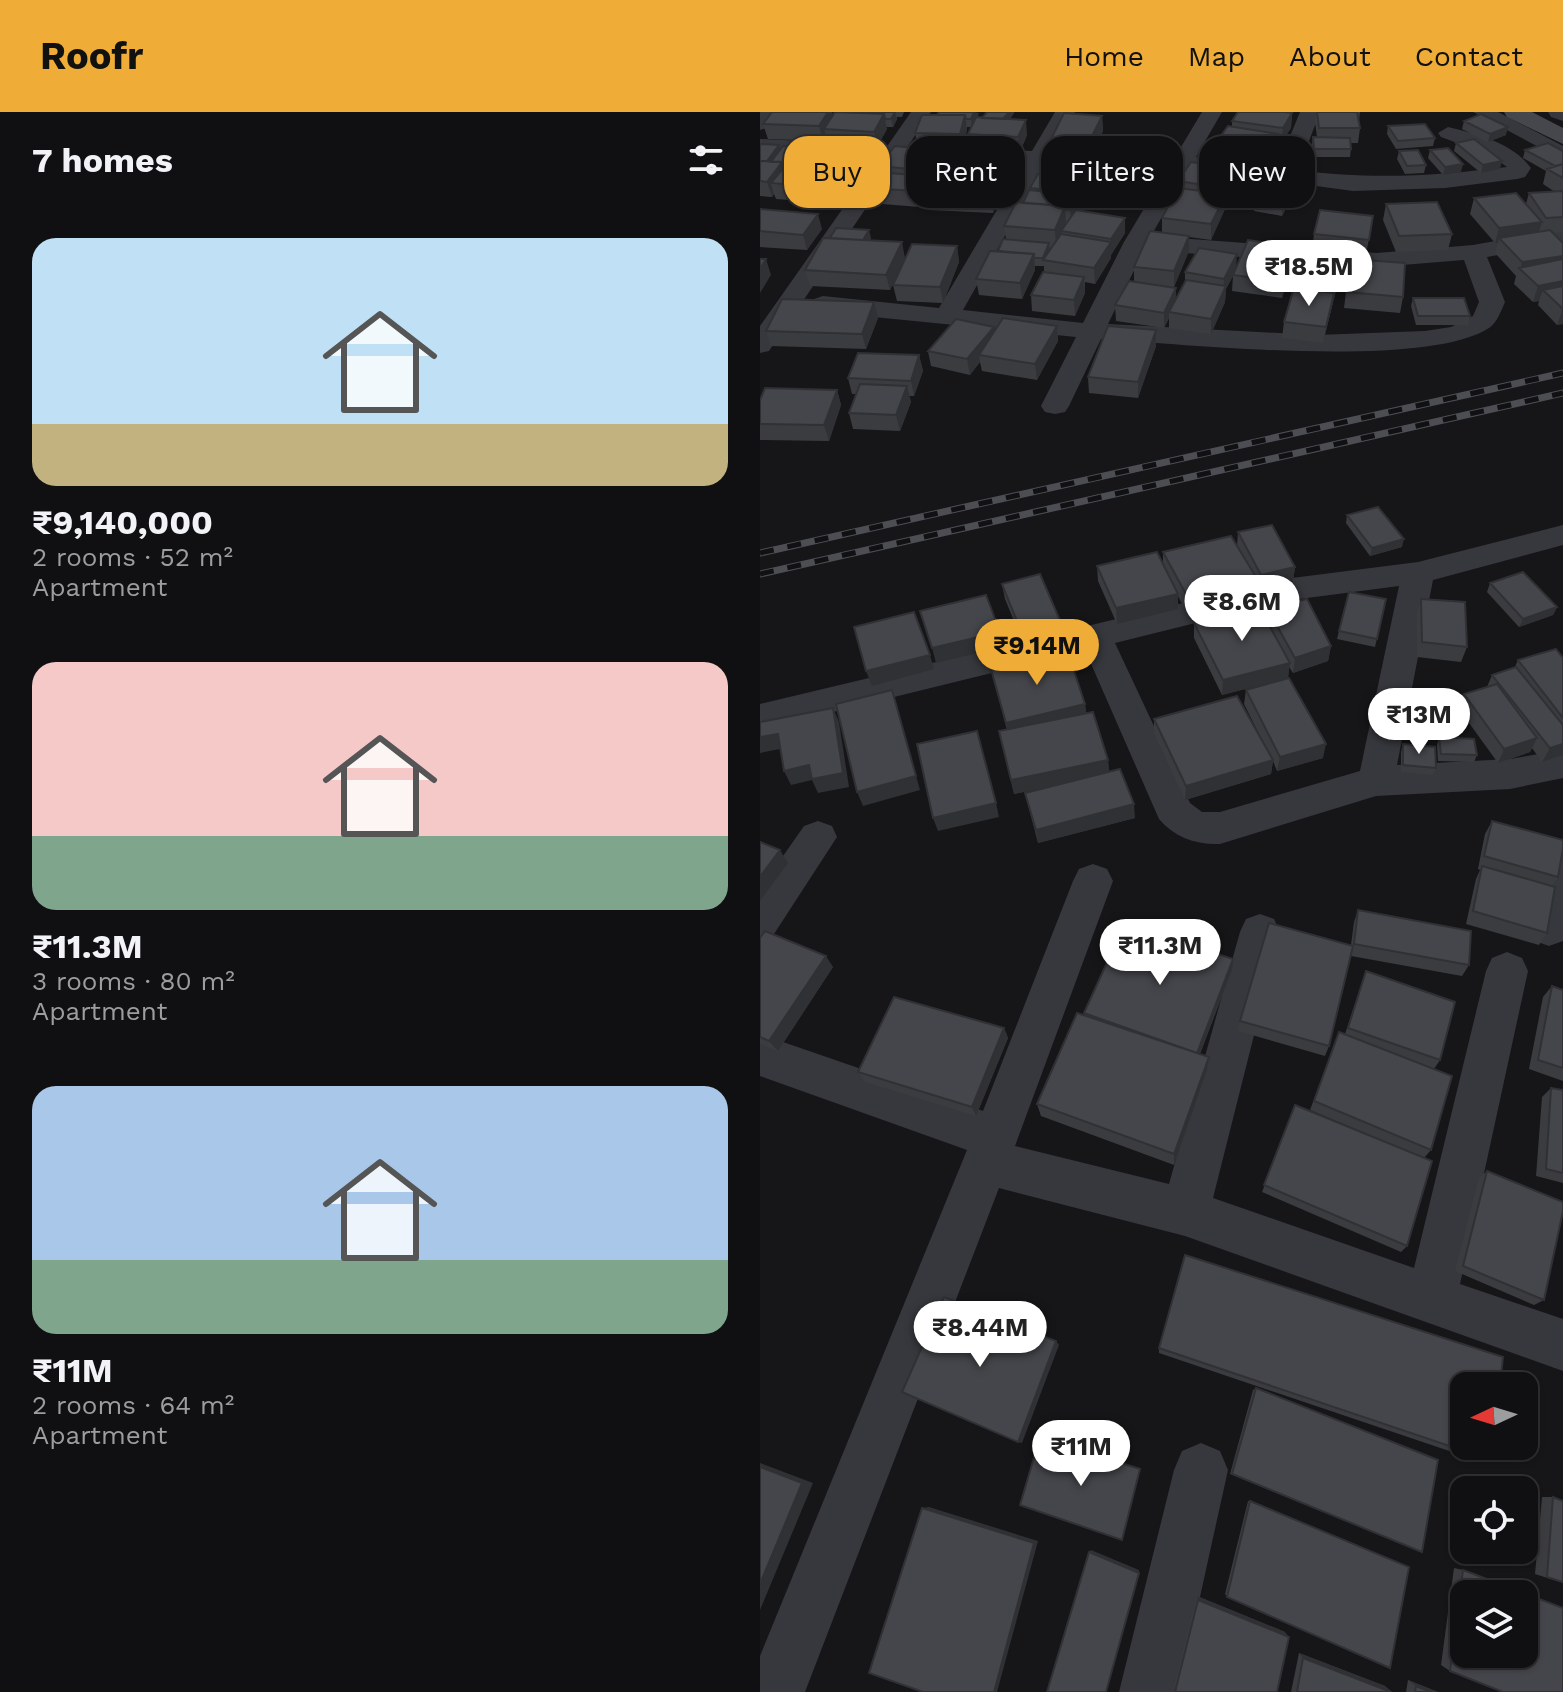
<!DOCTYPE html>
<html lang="en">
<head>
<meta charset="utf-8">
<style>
  body { margin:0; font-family:"Work Sans",sans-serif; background:#1e1e20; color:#f1f3f6; height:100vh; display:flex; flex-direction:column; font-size:30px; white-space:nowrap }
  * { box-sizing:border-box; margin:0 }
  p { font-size:26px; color:#9c9d9f }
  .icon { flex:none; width:44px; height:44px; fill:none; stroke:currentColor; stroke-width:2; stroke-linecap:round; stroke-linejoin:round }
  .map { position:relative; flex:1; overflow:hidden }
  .side { display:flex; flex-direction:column; background:#101012; width:760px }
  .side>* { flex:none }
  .hud { position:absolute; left:24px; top:24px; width:658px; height:72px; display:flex; gap:16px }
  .needle { width:52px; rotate:266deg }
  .controls { position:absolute; left:690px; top:1260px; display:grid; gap:16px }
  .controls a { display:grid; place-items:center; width:88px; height:88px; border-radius:16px; background:#101012; box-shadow:0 2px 6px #0004,0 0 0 2px #303032; font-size:40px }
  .price { position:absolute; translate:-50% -68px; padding:0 18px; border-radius:28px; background:#fff; color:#222; font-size:26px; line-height:52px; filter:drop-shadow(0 2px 4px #0008) }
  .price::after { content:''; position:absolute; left:50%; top:48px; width:24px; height:18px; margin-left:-12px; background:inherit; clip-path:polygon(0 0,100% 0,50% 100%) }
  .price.on { background:#efac36; color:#111 }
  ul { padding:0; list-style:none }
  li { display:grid; align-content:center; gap:16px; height:424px; padding:0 32px }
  li span { display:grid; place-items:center; height:248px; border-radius:24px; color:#555 }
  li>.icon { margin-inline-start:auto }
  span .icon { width:144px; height:144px; fill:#fffc; stroke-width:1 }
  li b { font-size:34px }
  h2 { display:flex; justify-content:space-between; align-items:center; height:96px; padding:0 32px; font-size:34px }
  .tag { padding:0 28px; border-radius:24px; background:#101012; box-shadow:0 2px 6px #0004,0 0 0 2px #303032; font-size:28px; line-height:72px }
  .tag.on { background:#efac36; color:#111 }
  header { display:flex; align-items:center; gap:48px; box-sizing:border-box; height:112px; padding:0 40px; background:#efac36; color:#111 }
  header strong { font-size:38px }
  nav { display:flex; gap:44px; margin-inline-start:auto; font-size:28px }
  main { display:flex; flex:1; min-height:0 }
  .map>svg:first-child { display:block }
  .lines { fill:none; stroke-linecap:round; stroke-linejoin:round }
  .minor { fill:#37383d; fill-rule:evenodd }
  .tertiary { fill:#37383d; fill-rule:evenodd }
  .secondary { fill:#45474c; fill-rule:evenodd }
  .rail-casing { stroke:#4c4e53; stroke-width:7 }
  .rail { stroke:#111113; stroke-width:5; stroke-dasharray:14; stroke-linecap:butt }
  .wall { fill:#3b3c40; fill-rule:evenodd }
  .shaded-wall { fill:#303134 }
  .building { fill:#45464b; stroke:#303134; stroke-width:2; fill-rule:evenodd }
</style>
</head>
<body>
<header>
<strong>Roofr</strong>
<nav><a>Home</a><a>Map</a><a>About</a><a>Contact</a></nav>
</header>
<main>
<section class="side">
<h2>7 homes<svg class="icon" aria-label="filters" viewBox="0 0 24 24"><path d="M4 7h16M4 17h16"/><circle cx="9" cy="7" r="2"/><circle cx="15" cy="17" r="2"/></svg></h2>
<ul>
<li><span style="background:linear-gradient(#bfe0f5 75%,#c2b280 0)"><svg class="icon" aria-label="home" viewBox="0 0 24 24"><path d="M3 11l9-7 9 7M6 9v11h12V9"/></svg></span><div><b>₹9,140,000</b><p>2 rooms · 52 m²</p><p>Apartment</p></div></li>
<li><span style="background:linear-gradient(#f6c9c9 70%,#7fa58c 0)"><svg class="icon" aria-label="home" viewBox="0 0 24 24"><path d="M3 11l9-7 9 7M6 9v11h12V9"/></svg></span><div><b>₹11.3M</b><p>3 rooms · 80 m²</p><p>Apartment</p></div></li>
<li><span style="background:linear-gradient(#a9c7e8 70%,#7fa58c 0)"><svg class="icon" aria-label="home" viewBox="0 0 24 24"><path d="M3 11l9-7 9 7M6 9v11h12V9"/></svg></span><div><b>₹11M</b><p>2 rooms · 64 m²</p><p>Apartment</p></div></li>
</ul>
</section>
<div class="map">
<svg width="803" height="1580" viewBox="0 0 803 1580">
  <rect width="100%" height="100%" fill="#161618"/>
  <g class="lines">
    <path class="minor" d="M0 0H21L7 16 0 18Z
      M151 0H171L148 34 272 39 295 0H315L203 198 323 211 364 130 442 0H462L436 45 517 56 540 0H560L538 58C611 68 675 64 747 55L730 43 681 25 678 21 688 15C717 22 753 31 771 56L765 65 757 67 685 76 593 79 429 57 391 124 617 141 713 133 803 117V131L727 145 745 190C741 199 737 211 729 216 664 258 424 232 341 227L309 294 305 300 295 302 285 300 281 294 316 225 63 200 54 197 50 192 54 187 63 184 179 196 264 52 140 46 9 239 0 241V214L119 45 0 39V27L128 33ZM384 138 617 155 704 148 719 190 713 204 691 215 665 219 556 223 348 212Z
      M713 0H738L803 34V48Z
      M803 413V433L673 468 637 653 750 647 803 638V666L750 677 616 684 460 732C436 733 414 725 399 707L325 538 0 618V592L524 467 658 450ZM639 474 600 659 460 700H442L430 691 355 531 524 489Z
      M58 709 72 714 77 725 14 822 0 828V777L44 714Z
      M803 731V829L789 834 775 829 769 816 784 747 789 736Z
      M333 752 347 757 353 769 255 1034 409 1072 480 820 486 807 500 802 514 807 520 820 453 1086 654 1156 726 859 732 846 747 840 762 846 768 859 700 1172 803 1207V1259L425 1124 239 1076 45 1580H0V1544L207 1038 0 964V922L223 999 313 769 319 757Z
      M441 1331 460 1339 468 1358 419 1580H359L414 1358 422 1339Z"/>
    <path class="tertiary" d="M788 0H803V9L791 5Z"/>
    <path class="secondary" d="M744 0H772L803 16V32L747 5Z"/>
    <g class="rail-casing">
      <path id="rail" d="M0 441 803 261
        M0 462 803 281"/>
    </g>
    <use href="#rail" class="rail"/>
  </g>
  <path class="wall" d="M12 0H72L73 4 75 0H144L142 5H137V7L133 15H126L127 17 117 35 94 34 109 50 91 73 84 72V74L71 91 16 87 14 82 12 85 0 84V32L20 38 48 36 50 44 42 55 49 56V53L68 31 66 24 63 29 8 27 3 12Z
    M556 0H600L599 9 600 16 598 31H590L591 37 590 45H553L552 33 553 25H557L555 10Z
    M219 1 217 5 254 1 250 7 267 23 260 40 250 39 252 52 246 65 180 61 177 45 182 36H158L155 21 177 3ZM207 15H211L208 22 210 34H203L207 18Z
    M532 1 531 16 521 31H518L517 37 507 52 456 44 457 29 472 15V9Z
    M342 4 343 19 330 45 292 42 291 27Z
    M704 9 746 23 728 30 702 17Z
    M628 14 675 26 673 34 636 37 627 22Z
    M696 31 740 57 721 61 694 39Z
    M174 38 177 53 167 68 168 78 241 81 233 101 169 98 166 83 159 95 110 91 107 76 120 60 119 54Z
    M670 38 701 60 683 63 668 46Z
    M765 38 803 39V120L793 121 800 127 803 212 797 213 778 193 779 189 773 190 754 172 756 164 735 141 738 131H735L710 102 714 86 766 92 769 81 795 80 783 72 786 59 763 46Z
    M639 39 666 53 664 61 645 62 637 47Z
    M500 61 499 76 488 95 466 92 465 97 451 128 429 125V139L414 175 416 186 425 170V160L535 150 522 186 472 179 473 164 466 177 465 190 451 222 409 216V206L404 216 356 209 355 193 374 169V155L402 121V106L418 76V69Z
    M535 72 534 81 522 104 494 99 495 91Z
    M327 75 320 89 318 88V91L312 104 365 106V121L351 143V146L335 172 325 170V181L315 204 272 199 271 183 284 160V154H275V158L262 187 219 183 216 167 246 127 244 114 263 91 271 79 270 76Z
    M626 92 692 122 688 138 636 140 623 108Z
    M0 97 62 117 47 138 0 135Z
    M613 104 606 143 552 138 554 122Z
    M111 126 110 128 145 146 130 178 50 174 45 158Z
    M197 134 199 150 183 191 137 189 133 173Z
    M590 147 643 185 640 201 584 196Z
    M582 158 573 190 563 231 522 226 524 210 534 171Z
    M653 186 710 204 708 213H656L651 194Z
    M118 206 106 237 11 234 6 219Z
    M297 214 298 229 277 268 222 259 220 250 210 263 171 254 168 239 234 219Z
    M396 218V234L378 286 329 281 328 265Z
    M159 243 163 259 154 284H149L151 290 140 319 93 317 89 301 96 282H92L88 266Z
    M77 278 81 293 69 329 0 328V288Z
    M587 403 642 435 610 444 586 411Z
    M478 420 535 455 533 470 499 478 495 470 494 481 425 498 418 484V497L357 512 338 469 337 454 403 452V440L477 434Z
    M730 471 797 495 793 503 759 515 727 480Z
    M242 472 302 513 304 528 266 538 245 487Z
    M589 480 626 487 615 535 577 527Z
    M661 487 707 535 701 550 657 545V502Z
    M507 496 571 534 568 549 533 561 529 555 528 566 462 583 434 526V511L505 507Z
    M803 544V643L782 650 772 636 770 640 738 651 699 597 704 582 727 575 732 563 755 555 758 548Z
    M231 557 325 592 326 602 348 648 349 660 375 706 278 731 265 681 304 672 254 682 239 619 247 618Z
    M486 578 563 646 517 659 513 649 511 662 425 688 394 621V607L506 636 484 592Z
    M679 625 717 643 714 650 678 649 677 633Z
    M643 632 676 656 673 663 641 660V640Z
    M732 709 798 765 792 774 787 821 779 833 706 812 716 767 720 758 718 757 725 722Z
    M598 798 709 853 702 864 591 844 569 934 565 944 478 919 480 909 591 833 594 810Z
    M0 826 73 855 18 939 0 932Z
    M472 858 440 942 449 945 447 958 414 1053 281 1004 277 992 325 903 324 901Z
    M606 859 680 948 674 957 671 1038 664 1046 550 998 579 920 585 922Z
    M792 874 803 878V969L769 957 783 885Z
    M244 916 248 926 216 1004 105 970 98 960Z
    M791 976 803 978V1071L776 1064 782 985Z
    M535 993 647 1134 641 1140 502 1080Z
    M727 1059 784 1188 774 1193 695 1159 719 1066Z
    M399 1236 731 1348 719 1349 399 1241Z
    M496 1276 662 1440 470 1362 493 1278Z
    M782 1385H793L803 1389V1471L775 1462Z
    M488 1389H490L467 1485 465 1482Z
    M694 1456 703 1458 690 1559 681 1553Z
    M437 1484 525 1520 517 1580H414V1576Z
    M539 1541 625 1574 632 1580H531Z
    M648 1568 678 1580H646Z"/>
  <path class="shaded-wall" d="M68 0H72L74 10 64 17 66 24 63 29 59 14Z
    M135 0 137 7 133 15 131 7Z
    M214 0 219 1 212 15 211 7Z
    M249 0H254V1L243 16 242 8Z
    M532 1 531 16 521 31 523 16Z
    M124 2 127 17 117 35 114 20Z
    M205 3 207 18 202 37 200 22Z
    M342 4 343 19 330 45 329 30Z
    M266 8 267 23 260 40 258 25Z
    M748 15 746 23 728 30 730 22Z
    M518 22 517 37 507 52 508 37Z
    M19 33 21 41 12 54 4 52Z
    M106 35 109 50 91 73 87 58Z
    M48 36 50 44 36 63 34 55Z
    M250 37 252 52 246 65 244 49Z
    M174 38 177 53 167 68 169 79 159 95 156 79 162 70 160 58Z
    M742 49 740 57 721 61 723 53Z
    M22 50 26 66 11 71 14 82 12 85 7 70Z
    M703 52 701 60 683 63 685 55Z
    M80 58 84 74 71 91 67 76Z
    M500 61 499 76 488 95 489 80Z
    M239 65 241 81 233 101 231 86Z
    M327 67V75L320 89V81Z
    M535 72 534 81 522 104V95Z
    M466 82 465 97 451 128V112Z
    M318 83V91L311 107 310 98Z
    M305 94 306 110 296 134 295 118Z
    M58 102 62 117 47 138 43 123Z
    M365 106V121L351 143V127Z
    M782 110 777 126H739L738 131H735L739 116Z
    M109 118 111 126 104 138 102 130Z
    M429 124V139L414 175V159Z
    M142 130 145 146 130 178 126 163Z
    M351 130V146L335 172 334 156Z
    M289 131 290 139 283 148 284 155 283 146Z
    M197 134 199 150 183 191 180 175Z
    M537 135 535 150 522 186 524 170Z
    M274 142 275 158 262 187 260 171Z
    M477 142 476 158 466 177 465 190 451 222V207L463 181 464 167Z
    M585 143 582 158 573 190 563 231 574 177Z
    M803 144V158H760L762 150Z
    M6 147 11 163 0 181V157Z
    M324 165 325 181 315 204 314 188Z
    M803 169V184L783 178 779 189 773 190 778 174Z
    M416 176V191L409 200V206L404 216V201Z
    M114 190 118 206 106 237 102 222Z
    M803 197V212L797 213Z
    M297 214 298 229 277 268 275 252Z
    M234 215 236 231 219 243 220 250 210 263 207 247Z
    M396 218V234L378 286V270Z
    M159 243 163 259 154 284 151 269Z
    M147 274 151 290 140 319 136 303Z
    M77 278 81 293 69 329 64 313Z
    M644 427 642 435 610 444 612 436Z
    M535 455 533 470 499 478 501 463Z
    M496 465 494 481 425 498 426 482Z
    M418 482V497L357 512 356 496Z
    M797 495 793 503 759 515 763 507Z
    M302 513 304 528 266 538 263 524Z
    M240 520 243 535 176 551 172 536Z
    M571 534 568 549 533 561 535 546Z
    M170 543 174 557 112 574 106 559Z
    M530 551 528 566 462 583 463 568Z
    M132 578 160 678 103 694 97 680Z
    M325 592 327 607 249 625 246 611Z
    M73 596 79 610 89 675 58 681 52 668 31 673 24 659Z
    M18 622 25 636 0 641V625Z
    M777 626 770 640 738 651 744 637Z
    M566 632 563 646 517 659 520 645Z
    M803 632V643L782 650 790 636Z
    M348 648 349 662 254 682 251 668Z
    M513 648 511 662 425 688 426 674Z
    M236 691 239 705 178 719 173 706Z
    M374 692 375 706 278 731 276 718Z
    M20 738 28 751 0 789V765Z
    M66 844 73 855 18 939 9 929Z
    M473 847 472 858 436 951 437 941Z
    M244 916 248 926 216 1004 212 995Z
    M449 945 447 958 414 1053V1042Z
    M296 1229 299 1233 262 1331 258 1330Z
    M0 1351 53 1371 0 1498Z
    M169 1395 278 1429 237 1580H234L162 1396Z
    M331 1438 379 1458V1461L329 1440Z
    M437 1484 525 1520 529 1525 438 1488Z
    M539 1541 625 1574 632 1580 543 1546Z
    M648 1568 678 1580H670L656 1574Z"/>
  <path class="building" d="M12 0H68L59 14 3 12Z
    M75 0 124 2 114 20 64 17Z
    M79 0H135L131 7H125L124 2Z
    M179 0H214L211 7H206L205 3H177Z
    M227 0H249L243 7 222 6Z
    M478 0H524L532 1 523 16 472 9Z
    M557 0H597L600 16H559Z
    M304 1 342 4 329 30 291 27Z
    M721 2 748 15 730 22 704 9Z
    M162 3H205L200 22 155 21Z
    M216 5 266 8 258 25 208 22Z
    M665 12 675 26 638 29 628 14Z
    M468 14 518 22 508 37 457 29Z
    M553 25 590 26 591 37H554Z
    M714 27 742 49 723 53 696 31Z
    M68 31 106 35 87 58 49 53Z
    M788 31 803 39V52L795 54 765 38Z
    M0 32 19 33 7 49H0Z
    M184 33 250 37 244 49 177 45Z
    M23 34 48 36 34 55H24L23 54 22 50H11Z
    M135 34 174 38 160 58 119 54Z
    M688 36 703 52 685 55 670 38Z
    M658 38 666 53 647 54 639 39Z
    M0 49 22 50 7 70 0 69Z
    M431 50 500 61 489 80 418 69Z
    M803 52V66L787 57Z
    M25 54 80 58 67 76 11 71Z
    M117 60 166 64 156 79 107 76Z
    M176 62 239 65 231 86 166 82Z
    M278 62 327 67 320 81 270 76Z
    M508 68 535 72 522 95 495 91Z
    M418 76 466 82 451 112 402 106Z
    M269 78 318 83 310 98H305V94L263 91Z
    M803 79V105L786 106 769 81Z
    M756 81 782 110 739 116 714 86Z
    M256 90 305 94 295 118 244 114Z
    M677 90 692 122 639 124 626 92Z
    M0 97 58 102 43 123 0 119Z
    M316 98 365 106 351 127 301 119Z
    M560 98 613 104 609 128 554 122Z
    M76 116 109 118 103 128 70 126Z
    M790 118 803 131V144L762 150 739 126Z
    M390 119 429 124 414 159 374 155Z
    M301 122 351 130 334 156 283 148Z
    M63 126 142 130 126 163 45 158Z
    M243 127 289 131 283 146H274V142L238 139Z
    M488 128 537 135 524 170 473 163Z
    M152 132 197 134 180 175 133 173Z
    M439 136 477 142 464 167 425 160Z
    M546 138 585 143 574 177 534 171Z
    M230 139 274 142 260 171 216 167Z
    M0 147H6L0 157Z
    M590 147 645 151 643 185 587 180Z
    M803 147V169L778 174 759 156Z
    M283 160 324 165 314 188 271 183Z
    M426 168 466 174 451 207 409 200Z
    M369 169 416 176 404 201 355 193Z
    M803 174V197L783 178Z
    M534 176 574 181 566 215 524 210Z
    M653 186H704L710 204H658Z
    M22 187 114 190 102 222 6 219Z
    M243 206 297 214 275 252 219 243Z
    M196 207 234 215 207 247 168 239Z
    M348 214 396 218 378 270 328 265Z
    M98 241 159 243 151 269 88 266Z
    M100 272 147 274 136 303 89 301Z
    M5 276 77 278 64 313 0 312V288Z
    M618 395 644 427 612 436 587 403Z
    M512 413 535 455 501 463 478 420Z
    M471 424 496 465 426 482 403 440Z
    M397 440 418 482 356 496 337 454Z
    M763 460 797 495 763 507 730 471Z
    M280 462 302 513 263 524 242 472Z
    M589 480 626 487 617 527 579 519Z
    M226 483 240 520 172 536 160 499Z
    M547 487 571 534 535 546 507 496Z
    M661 487 705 490 707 535 662 530Z
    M499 495 530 551 463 568 434 511Z
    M154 500 170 543 106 559 94 515Z
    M796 537 803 546V606L758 548Z
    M308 541 325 592 246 611 231 557Z
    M756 555 803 613V632L790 636 732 563Z
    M529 566 566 632 520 645 486 578Z
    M737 572 777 626 744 637 704 582Z
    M132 578 156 664 97 680 76 592Z
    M477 584 513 648 426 674 394 607Z
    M73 596 83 661 52 667 49 653 24 659 18 622 0 625V610Z
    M333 600 348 648 251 668 239 619Z
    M217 619 236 691 173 706 157 632Z
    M679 625 714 627 717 643 681 642Z
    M643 632 675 635 676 656 643 653Z
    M360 657 374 692 276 718 265 681Z
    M732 709 803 728V736L798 765 724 744Z
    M0 730 20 738 0 765Z
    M722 754 795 775 787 821 713 799Z
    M598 798 711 819 709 853 594 832Z
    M365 811 473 847 437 941 324 901Z
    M509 811 593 834 569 934 480 909Z
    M5 819 66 844 9 929 0 925V826Z
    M606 859 695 890 680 948 588 916Z
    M792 874 803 878V956L778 948Z
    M134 885 244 916 212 995 98 960Z
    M317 901 449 945 414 1042 277 992Z
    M579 920 692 964 671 1038 554 989Z
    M791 976 803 978V1061L786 1057Z
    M535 993 672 1049 647 1134 504 1073Z
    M727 1059 803 1090V1099L784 1188 703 1154Z
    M425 1143 743 1245 740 1274H704V1334H733L731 1348 399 1236Z
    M184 1185 296 1229 258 1330 142 1280Z
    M496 1276 678 1348 662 1440 472 1362Z
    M280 1325 380 1357 362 1428 260 1393Z
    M0 1355 42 1371 0 1472Z
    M793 1385 803 1389V1470L787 1465Z
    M490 1389 649 1455 630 1556 467 1485Z
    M162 1396 274 1431 234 1580H163L109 1561Z
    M329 1440 379 1461 346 1580H287Z
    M703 1458 803 1496V1580H743L690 1559ZM704 1482H764V1542H704Z
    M438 1488 529 1525 517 1580H415Z
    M543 1546 631 1580H537Z
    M656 1574 670 1580H655Z"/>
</svg>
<div class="controls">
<a><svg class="needle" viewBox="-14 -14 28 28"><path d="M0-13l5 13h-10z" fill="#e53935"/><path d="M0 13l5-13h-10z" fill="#9c9d9f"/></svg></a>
<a><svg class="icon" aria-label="locate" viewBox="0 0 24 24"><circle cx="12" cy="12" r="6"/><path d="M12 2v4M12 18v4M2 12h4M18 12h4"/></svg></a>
<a><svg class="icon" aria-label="layers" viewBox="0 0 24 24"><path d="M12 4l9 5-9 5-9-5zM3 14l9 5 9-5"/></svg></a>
</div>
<b class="price" style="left:549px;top:196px">₹18.5M</b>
<b class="price" style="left:482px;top:531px">₹8.6M</b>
<b class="price on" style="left:277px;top:575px">₹9.14M</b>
<b class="price" style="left:659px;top:644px">₹13M</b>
<b class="price" style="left:400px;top:875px">₹11.3M</b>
<b class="price" style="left:220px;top:1257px">₹8.44M</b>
<b class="price" style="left:321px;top:1376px">₹11M</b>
<div class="hud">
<a class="tag on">Buy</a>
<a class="tag">Rent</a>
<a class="tag">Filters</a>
<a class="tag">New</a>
</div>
</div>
</main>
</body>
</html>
